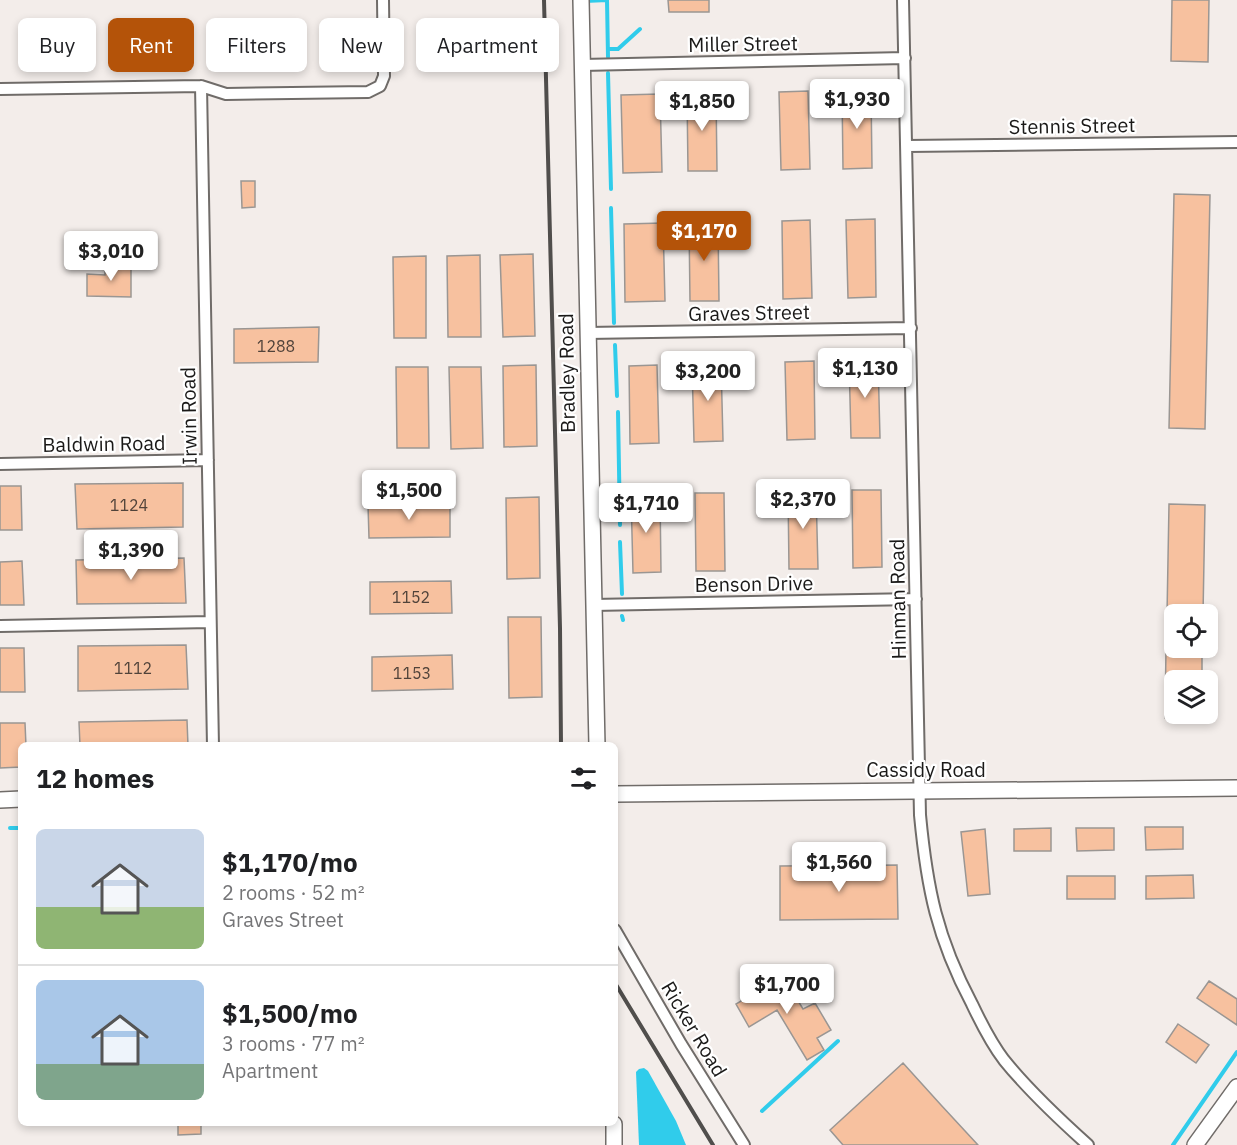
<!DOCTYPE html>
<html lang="en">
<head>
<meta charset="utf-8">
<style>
  body { margin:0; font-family:"IBM Plex Sans",sans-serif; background:#f6f6f6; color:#202124; height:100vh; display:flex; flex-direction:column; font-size:22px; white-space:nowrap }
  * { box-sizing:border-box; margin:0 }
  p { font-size:20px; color:#757577 }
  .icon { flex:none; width:33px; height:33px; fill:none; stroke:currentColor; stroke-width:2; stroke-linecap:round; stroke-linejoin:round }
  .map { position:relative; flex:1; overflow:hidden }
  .details { position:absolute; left:18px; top:742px; width:600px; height:384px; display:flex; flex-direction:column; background:#fff; border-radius:9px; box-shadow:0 3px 9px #0003 }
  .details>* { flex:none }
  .top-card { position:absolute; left:18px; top:18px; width:600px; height:54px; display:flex; gap:12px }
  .tools { position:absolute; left:1164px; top:604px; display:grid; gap:12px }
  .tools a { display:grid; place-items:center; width:54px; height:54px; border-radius:9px; background:#fff; box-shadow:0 3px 9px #0003; font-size:30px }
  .price { position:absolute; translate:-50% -51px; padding:0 14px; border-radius:6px; background:#fff; color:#222; font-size:20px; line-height:39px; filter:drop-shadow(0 2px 3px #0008) }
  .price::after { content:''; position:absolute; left:50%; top:36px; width:18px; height:14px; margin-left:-9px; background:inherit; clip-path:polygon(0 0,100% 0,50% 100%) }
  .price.selected { background:#b45309; color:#fff }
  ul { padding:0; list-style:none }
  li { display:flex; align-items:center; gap:18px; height:150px; padding:0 18px }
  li+li { border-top:2px solid #e0e0e0 }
  li span { display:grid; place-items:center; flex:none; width:168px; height:120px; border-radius:9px; color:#555 }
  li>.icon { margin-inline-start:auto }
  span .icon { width:72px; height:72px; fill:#fffc; stroke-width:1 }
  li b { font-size:26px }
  h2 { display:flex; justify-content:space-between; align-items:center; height:72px; padding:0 18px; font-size:26px }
  .chip { padding:0 21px; border-radius:9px; background:#fff; box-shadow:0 3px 9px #0003; font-size:21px; line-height:54px }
  .chip.selected { background:#b45309; color:#fff }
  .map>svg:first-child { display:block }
  .water { fill:#30cceb }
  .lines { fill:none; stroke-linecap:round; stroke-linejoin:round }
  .stream { stroke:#30cceb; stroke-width:4 }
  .building { fill:#f7c19f; stroke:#9a9693; stroke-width:1.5 }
  .street-casing { stroke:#706c69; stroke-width:14 }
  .secondary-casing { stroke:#706c69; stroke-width:18 }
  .street { stroke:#fff; stroke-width:10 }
  .secondary { stroke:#fff; stroke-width:15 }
  .rail { stroke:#504e4c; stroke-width:4 }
  .labels { text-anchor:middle; stroke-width:4.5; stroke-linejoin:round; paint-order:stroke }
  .number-label { font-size:16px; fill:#51433a }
  .street-label { font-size:20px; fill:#1a1918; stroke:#fff }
</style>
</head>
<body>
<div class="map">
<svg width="1237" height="1145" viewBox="0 0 1237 1145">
  <rect width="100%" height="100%" fill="#f3edea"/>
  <path class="water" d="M644 1068 648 1071 676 1121 686 1145H639L636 1072 639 1069Z"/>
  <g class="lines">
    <path class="stream" d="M607 0 608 57
      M585 1 607 0
      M608 49H618L640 29
      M608 73 611 189
      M611 208 614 323
      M615 345 617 396
      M618 412 620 525
      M620 542 622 594
      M622 616 623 620
      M10 828H21
      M762 1111 838 1041
      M1173 1145 1237 1052"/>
  </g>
  <path class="building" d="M668 0H709V12H669Z
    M1172 0H1209L1208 62 1171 61Z
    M871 90 872 168 843 169 842 91Z
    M808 91 810 169 781 170 779 92Z
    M716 93 717 171H688L687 94Z
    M660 94 662 172 623 173 621 95Z
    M241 181H255V207L242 208Z
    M1174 194 1210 195 1205 429 1169 428Z
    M875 219 876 297 848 298 846 220Z
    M810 220 812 298 783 299 782 221Z
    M663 223 665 301 625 302 624 224Z
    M689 223H718L719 301H690Z
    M533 254 535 336 503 337 500 255Z
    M480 255 481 337H448L447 256Z
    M426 256V338H394L393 257Z
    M105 263 131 264V297L87 296V274L105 275Z
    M319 327 318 362 234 363V329Z
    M878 360 880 438H851L849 361Z
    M814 361 815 439 787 440 785 362Z
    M721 363 723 441 694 442 692 364Z
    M536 365 537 446 504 447 503 366Z
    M657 365 659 443 630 444 629 366Z
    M396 367H428L429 448H397Z
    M449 367H481L483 448 451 449Z
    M183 483V527L77 529 75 484Z
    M0 486H21L22 530H0Z
    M852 490H881L882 567 853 568Z
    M788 491H816L818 569H789Z
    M695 493H724L725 571H696Z
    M631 495H660L661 572 633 573Z
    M539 497 540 578 507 579 506 498Z
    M450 503V537L369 538 368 505Z
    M1169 504 1205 505 1203 615H1167Z
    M184 558 186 603 77 604 76 560Z
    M22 561 24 605H0V562Z
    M451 581 452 613 370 614V582Z
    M508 617H541L542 697 509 698Z
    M186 645 188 689 78 691V646Z
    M0 648H24L25 692H0Z
    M1166 648H1202V681H1174V718H1165Z
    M452 655 453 689 372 691V657Z
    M187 720 188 746H80L79 722Z
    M0 723H25L26 746H21V767L0 768Z
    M1145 827H1183V849L1146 850Z
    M1051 828V851H1014V829Z
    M1076 828H1114V850L1077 851Z
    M985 829 990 894 968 896 961 832Z
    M897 865 898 919 780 920V866Z
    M1193 875 1194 898 1146 899V876Z
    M1067 876H1115V899H1067Z
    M783 976 803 1009 815 1003 831 1030 817 1038 824 1050 807 1060 777 1010 749 1027 736 1004Z
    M1209 981 1237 999V1025L1197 998Z
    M1178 1024 1209 1045 1196 1063 1166 1042Z
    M903 1063 941 1105 978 1145H843L830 1130Z
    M178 1124H201V1134L178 1135Z"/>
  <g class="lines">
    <g class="street-casing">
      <path id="street" d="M903 0 920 815C927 889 937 938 972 1004 981 1023 991 1043 1004 1060 1029 1091 1059 1119 1088 1145
        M582 65 905 58
        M201 86 213 746
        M0 89 201 86 226 94 368 92 380 86 384 76 383 0
        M907 146 1237 142
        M587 333 911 328
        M0 464 208 460
        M593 605 916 599
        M0 626 210 622
        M615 930 681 1044 744 1145"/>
    </g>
    <g class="secondary-casing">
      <path id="secondary" d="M581 0 597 746
        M615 794 1237 788
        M0 800 21 799
        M614 1124V1145
        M1195 1145 1237 1087"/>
    </g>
    <use href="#street" class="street"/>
    <use href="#secondary" class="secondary"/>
    <path class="rail" d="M544 0 560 628 561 746
      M615 983 713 1145"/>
  </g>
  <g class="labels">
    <g class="number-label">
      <text x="276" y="352">1288</text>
      <text x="129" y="511">1124</text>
      <text x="411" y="603">1152</text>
      <text x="133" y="674">1112</text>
      <text x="412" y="679">1153</text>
    </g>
    <g class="street-label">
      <text transform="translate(743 44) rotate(-1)" y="7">Miller Street</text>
      <text transform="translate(1072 126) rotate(-1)" y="7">Stennis Street</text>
      <text transform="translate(749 313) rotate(-1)" y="7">Graves Street</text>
      <text transform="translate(567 373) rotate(-91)" y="7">Bradley Road</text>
      <text transform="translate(189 416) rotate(-91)" y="7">Irwin Road</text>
      <text transform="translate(104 444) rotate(-1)" y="7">Baldwin Road</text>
      <text transform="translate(754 584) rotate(-1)" y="7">Benson Drive</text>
      <text transform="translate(898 599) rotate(-91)" y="7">Hinman Road</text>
      <text x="926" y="777">Cassidy Road</text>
      <text transform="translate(694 1029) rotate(59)" y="7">Ricker Road</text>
    </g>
  </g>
</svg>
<div class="tools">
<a><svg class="icon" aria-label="locate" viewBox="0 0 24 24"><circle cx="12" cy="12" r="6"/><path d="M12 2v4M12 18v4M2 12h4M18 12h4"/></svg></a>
<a><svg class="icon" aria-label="layers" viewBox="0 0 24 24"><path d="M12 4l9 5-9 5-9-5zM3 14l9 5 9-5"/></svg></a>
</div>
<b class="price" style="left:857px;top:130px">$1,930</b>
<b class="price" style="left:702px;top:132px">$1,850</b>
<b class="price selected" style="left:704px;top:262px">$1,170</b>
<b class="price" style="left:111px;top:282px">$3,010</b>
<b class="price" style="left:865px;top:399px">$1,130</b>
<b class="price" style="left:708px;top:402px">$3,200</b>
<b class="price" style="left:409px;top:521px">$1,500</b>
<b class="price" style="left:803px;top:530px">$2,370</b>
<b class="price" style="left:646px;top:534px">$1,710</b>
<b class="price" style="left:131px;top:581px">$1,390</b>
<b class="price" style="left:839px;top:893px">$1,560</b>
<b class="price" style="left:787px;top:1015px">$1,700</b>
<div class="top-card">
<a class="chip">Buy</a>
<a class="chip selected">Rent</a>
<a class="chip">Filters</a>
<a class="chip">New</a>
<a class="chip">Apartment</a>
</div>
<section class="details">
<h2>12 homes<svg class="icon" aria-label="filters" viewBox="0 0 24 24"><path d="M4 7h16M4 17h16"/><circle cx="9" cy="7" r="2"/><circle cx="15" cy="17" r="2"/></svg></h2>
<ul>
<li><span style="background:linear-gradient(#c9d6e8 65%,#8fb573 0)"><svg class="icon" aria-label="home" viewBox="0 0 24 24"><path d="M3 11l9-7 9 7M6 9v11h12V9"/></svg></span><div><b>$1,170/mo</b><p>2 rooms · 52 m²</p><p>Graves Street</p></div></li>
<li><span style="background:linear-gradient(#a9c7e8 70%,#7fa58c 0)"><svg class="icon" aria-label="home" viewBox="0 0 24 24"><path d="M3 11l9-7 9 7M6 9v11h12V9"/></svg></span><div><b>$1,500/mo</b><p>3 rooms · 77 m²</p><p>Apartment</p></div></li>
</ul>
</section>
</div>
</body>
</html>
